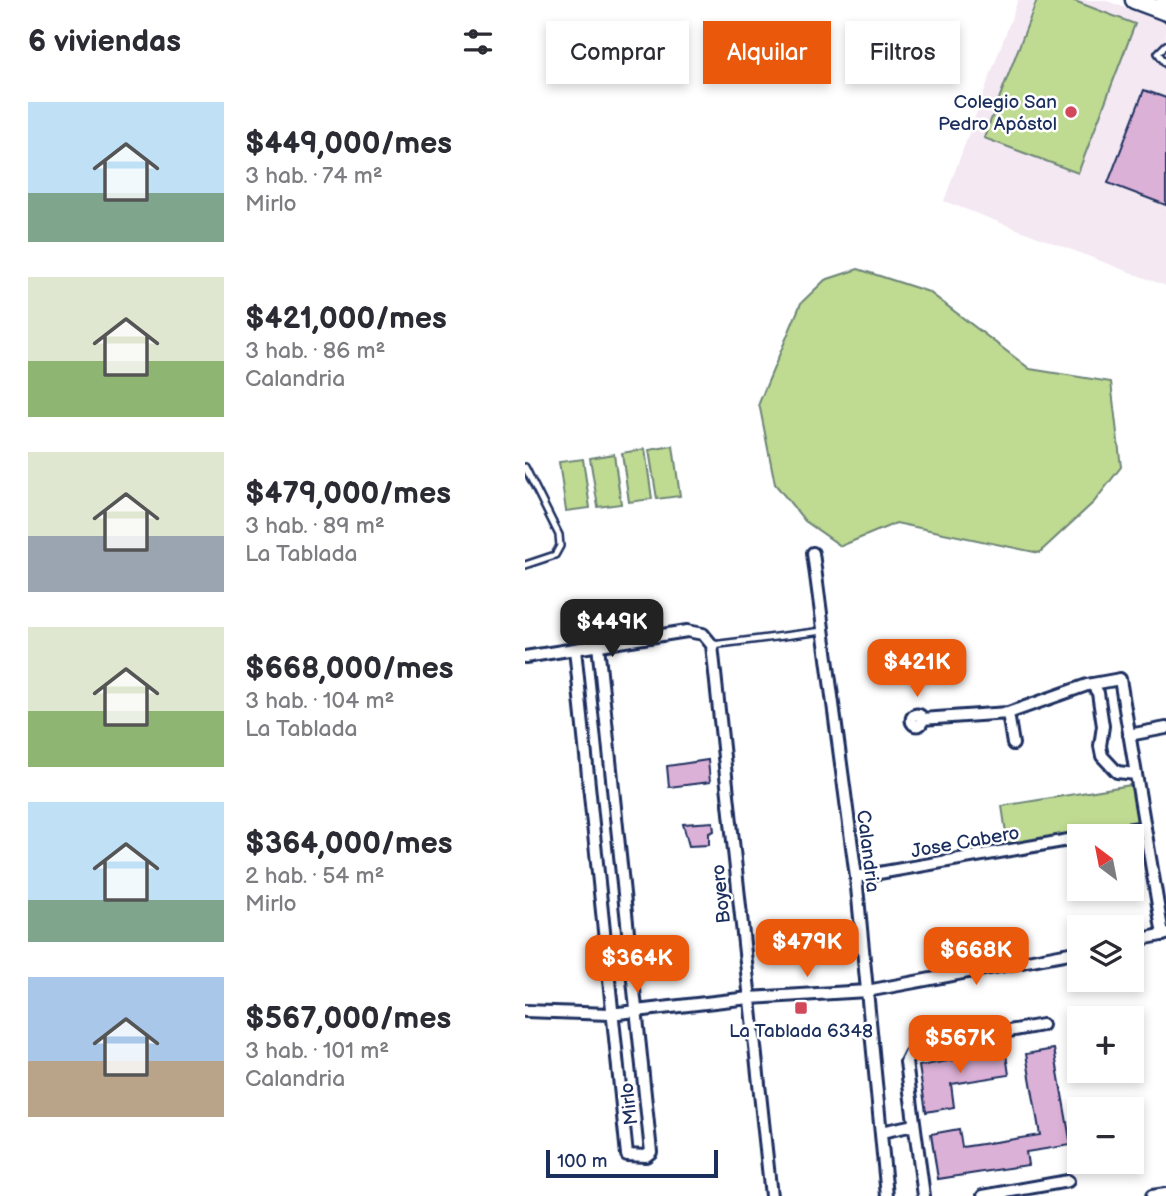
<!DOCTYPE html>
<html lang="es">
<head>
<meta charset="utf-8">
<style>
  body { margin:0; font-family:"Balsamiq Sans",sans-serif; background:#f7f7f7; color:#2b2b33; height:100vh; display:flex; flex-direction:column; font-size:26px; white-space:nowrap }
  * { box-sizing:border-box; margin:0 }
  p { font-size:23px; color:#7c7c81 }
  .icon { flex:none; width:38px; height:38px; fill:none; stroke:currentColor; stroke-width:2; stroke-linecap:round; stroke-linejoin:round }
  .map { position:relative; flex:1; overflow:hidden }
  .drawer { display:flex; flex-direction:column; background:#fff; width:525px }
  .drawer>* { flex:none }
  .banner { position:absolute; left:21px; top:21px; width:514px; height:63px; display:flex; gap:14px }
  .needle { width:46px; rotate:328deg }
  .buttons { position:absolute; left:542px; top:824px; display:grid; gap:14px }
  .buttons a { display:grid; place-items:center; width:77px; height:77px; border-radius:0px; background:#fff; box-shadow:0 4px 10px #0003; font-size:35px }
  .scale { position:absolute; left:21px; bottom:18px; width:172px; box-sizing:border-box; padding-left:7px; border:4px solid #1b2f5e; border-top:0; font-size:19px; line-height:24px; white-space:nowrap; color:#1b2f5e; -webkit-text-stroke:5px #fff; paint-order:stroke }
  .price { position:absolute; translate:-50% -60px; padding:0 16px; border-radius:14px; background:#ea580c; color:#fff; font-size:23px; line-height:46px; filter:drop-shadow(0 2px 4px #0008) }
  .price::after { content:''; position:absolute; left:50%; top:42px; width:21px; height:16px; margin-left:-10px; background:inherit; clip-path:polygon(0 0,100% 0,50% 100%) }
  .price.current { background:#222; color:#fff }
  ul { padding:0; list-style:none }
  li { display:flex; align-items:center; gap:21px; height:175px; padding:0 28px }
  li span { display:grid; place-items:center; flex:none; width:196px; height:140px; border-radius:0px; color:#555 }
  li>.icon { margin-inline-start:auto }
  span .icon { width:84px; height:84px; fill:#fffc; stroke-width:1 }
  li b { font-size:30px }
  h2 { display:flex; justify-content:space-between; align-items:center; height:84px; padding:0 28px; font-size:30px }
  .tag { padding:0 24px; border-radius:0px; background:#fff; box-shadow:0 4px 10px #0003; font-size:24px; line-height:63px }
  .tag.current { background:#ea580c; color:#fff }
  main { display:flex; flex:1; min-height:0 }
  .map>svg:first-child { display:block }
  .built { fill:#f4e8f3 }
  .green { fill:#bfda91; stroke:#6d8478; stroke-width:2 }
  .building { fill:#dcb1d7; stroke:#1b2f5e; stroke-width:2 }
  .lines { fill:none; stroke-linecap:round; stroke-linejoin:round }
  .service-casing { stroke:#1b2f5e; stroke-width:10 }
  .minor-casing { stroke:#1b2f5e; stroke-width:16 }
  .primary-casing { stroke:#1b2f5e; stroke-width:21 }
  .service { stroke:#fff; stroke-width:5 }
  .minor { stroke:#fff; stroke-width:10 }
  .primary { stroke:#fff; stroke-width:16 }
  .poi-dot { fill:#d1495b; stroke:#fff; stroke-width:2.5 }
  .labels { text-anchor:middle; stroke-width:5; stroke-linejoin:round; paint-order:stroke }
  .poi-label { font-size:19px; fill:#1b2f5e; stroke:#fff; text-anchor:end }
  .street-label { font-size:19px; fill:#1b2f5e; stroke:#fff }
</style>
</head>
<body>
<main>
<section class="drawer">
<h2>6 viviendas<svg class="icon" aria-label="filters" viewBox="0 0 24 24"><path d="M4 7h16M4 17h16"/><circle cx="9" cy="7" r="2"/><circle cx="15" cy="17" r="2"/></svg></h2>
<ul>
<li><span style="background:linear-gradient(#bfe0f5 65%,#7fa58c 0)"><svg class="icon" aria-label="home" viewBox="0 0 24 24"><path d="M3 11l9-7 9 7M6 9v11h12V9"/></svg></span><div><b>$449,000/mes</b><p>3 hab. · 74 m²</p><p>Mirlo</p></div></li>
<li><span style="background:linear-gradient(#dfe7d0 60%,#8fb573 0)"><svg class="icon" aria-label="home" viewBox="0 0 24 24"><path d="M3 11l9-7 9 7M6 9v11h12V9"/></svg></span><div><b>$421,000/mes</b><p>3 hab. · 86 m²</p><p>Calandria</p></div></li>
<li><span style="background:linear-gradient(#dfe7d0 60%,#9aa5b1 0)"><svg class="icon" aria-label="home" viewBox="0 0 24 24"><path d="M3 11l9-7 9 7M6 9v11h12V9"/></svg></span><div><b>$479,000/mes</b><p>3 hab. · 89 m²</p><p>La Tablada</p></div></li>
<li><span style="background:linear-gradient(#dfe7d0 60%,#8fb573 0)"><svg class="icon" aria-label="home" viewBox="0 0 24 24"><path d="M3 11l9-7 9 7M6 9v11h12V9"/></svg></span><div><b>$668,000/mes</b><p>3 hab. · 104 m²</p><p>La Tablada</p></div></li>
<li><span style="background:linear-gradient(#bfe0f5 70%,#7fa58c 0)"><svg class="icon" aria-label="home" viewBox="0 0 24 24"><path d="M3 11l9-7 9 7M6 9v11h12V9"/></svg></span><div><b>$364,000/mes</b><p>2 hab. · 54 m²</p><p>Mirlo</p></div></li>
<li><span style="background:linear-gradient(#a9c7e8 60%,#b9a48a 0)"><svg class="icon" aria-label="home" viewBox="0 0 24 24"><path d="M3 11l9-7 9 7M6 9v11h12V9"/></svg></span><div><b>$567,000/mes</b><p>3 hab. · 101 m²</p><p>Calandria</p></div></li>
</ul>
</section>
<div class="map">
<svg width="641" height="1196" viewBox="0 0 641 1196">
  <rect width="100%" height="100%" fill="#fff"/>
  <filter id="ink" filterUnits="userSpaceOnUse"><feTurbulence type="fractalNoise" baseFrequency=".0143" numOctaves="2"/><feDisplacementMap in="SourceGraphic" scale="14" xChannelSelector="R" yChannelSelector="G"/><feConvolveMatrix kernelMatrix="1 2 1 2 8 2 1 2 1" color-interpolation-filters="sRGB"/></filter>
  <g filter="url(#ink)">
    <path class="built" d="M493 0H579L641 23V286L419 201Z"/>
    <path class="green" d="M512 0H547L610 24 553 173 459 138Z
      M333 269 404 292 505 369 586 382 596 467 569 502 514 553 371 523 316 546 280 521 250 484 234 403 276 303 300 280Z
      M148 446 155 496 132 499 124 450Z
      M120 449 127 499 104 502 97 453Z
      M89 454 96 504 73 507 65 458Z
      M58 459 65 508 41 511 34 462Z
      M606 785 613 824 483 846 477 806Z"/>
    <path class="building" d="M619 90 641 98V205L583 183Z
      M183 760 185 782 144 787 142 766Z
      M188 822 189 831 184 833V845L164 846 158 824Z
      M480 1047 484 1075 426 1084 429 1107 401 1112 394 1066 435 1059 434 1054Z
      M529 1049 546 1145 501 1152 503 1165 413 1179 406 1134 434 1129 437 1147 515 1135 501 1054Z"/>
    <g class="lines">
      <g class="service-casing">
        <path id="service" d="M641 45 633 53 641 64
          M0 467 34 535 35 546 30 555 0 565
          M187 645 298 631"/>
      </g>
      <g class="minor-casing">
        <path id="minor" d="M288 553 331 877 362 1196
          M50 649 102 1155 121 1156 126 1152 73 645
          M0 657 162 631 178 634 187 645 246 1196
          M567 684 573 693 578 726 575 746 577 756 592 772 611 774
          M483 713 488 744
          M386.5 720a5.5 5.5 0 1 1 11 0a5.5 5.5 0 1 1-11 0Z
          M397 719 483 713 562 685 595 679 638 935
          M604 735 641 728
          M564 836 620 827
          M331 877 555 838
          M607 941 641 934
          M0 1011 85 1014 224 998 342 991 555 951
          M356 1132 389 1125
          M399 1196 381 1062 385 1054 398 1047 517 1025
          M458 1196 543 1181
          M627 1196 641 1194"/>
      </g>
      <g class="primary-casing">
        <path id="primary" d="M609 0 641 12
          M640 0H641"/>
      </g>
      <use href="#service" class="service"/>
      <use href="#minor" class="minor"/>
      <use href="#primary" class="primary"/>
    </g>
  </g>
  <g class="poi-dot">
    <circle cx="546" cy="112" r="7"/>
    <rect x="269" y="1001" width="14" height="14" rx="3.5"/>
  </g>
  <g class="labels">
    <g class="poi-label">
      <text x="532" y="108">Colegio San<tspan x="532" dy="22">Pedro Apóstol</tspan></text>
      <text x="276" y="1037" text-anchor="middle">La Tablada 6348</text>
    </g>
    <g class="street-label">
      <text transform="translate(440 841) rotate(-10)" y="7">Jose Cabero</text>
      <text transform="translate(344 851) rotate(83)" y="7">Calandria</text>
      <text transform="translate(195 894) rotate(-96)" y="7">Boyero</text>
      <text transform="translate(103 1104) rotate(-97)" y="7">Mirlo</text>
    </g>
  </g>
</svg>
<div class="buttons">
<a><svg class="needle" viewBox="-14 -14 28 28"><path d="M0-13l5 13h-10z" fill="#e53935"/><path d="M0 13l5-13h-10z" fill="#7c7c81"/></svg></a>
<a><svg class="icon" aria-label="layers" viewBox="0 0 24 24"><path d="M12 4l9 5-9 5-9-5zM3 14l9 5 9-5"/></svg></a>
<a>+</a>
<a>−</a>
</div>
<div class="scale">100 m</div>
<b class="price current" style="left:87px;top:659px">$449K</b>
<b class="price" style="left:392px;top:699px">$421K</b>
<b class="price" style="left:282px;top:979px">$479K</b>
<b class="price" style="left:451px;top:987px">$668K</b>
<b class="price" style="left:112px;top:995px">$364K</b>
<b class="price" style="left:435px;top:1075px">$567K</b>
<div class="banner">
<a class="tag">Comprar</a>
<a class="tag current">Alquilar</a>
<a class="tag">Filtros</a>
</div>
</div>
</main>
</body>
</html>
